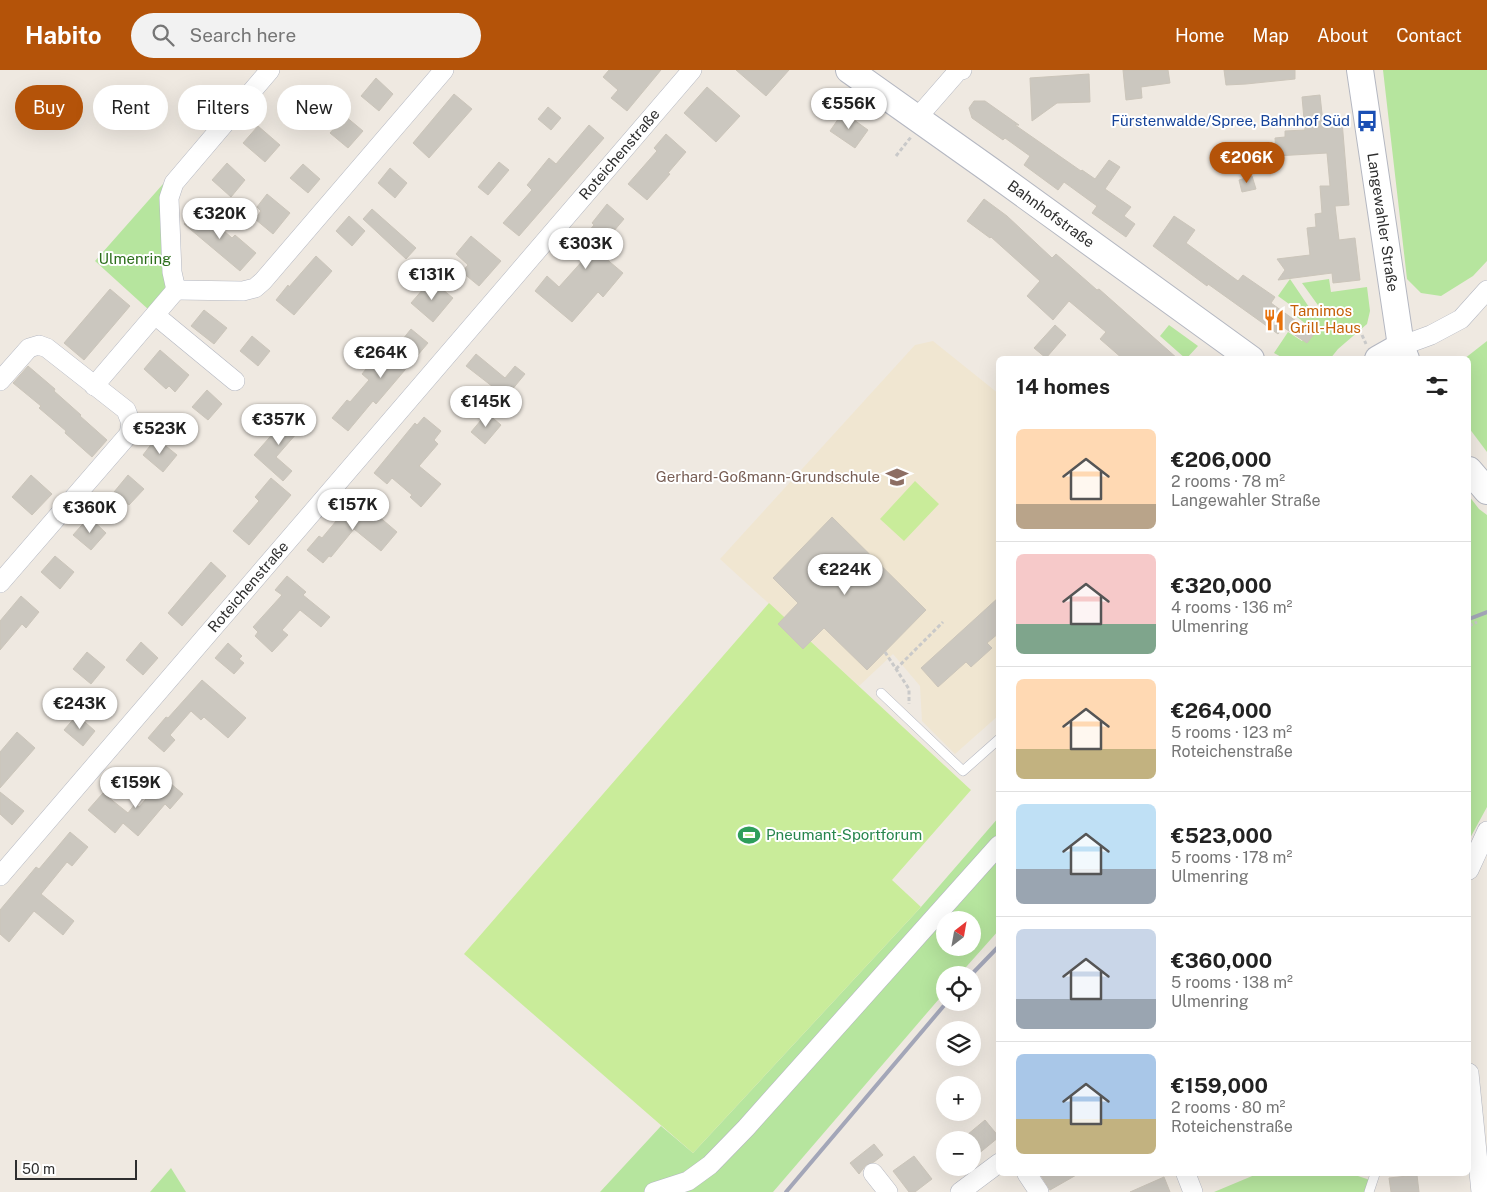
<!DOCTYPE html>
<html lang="en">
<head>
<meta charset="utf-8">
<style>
  body { margin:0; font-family:"Public Sans",sans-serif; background:#f2f2f2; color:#222; height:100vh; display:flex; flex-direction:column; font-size:19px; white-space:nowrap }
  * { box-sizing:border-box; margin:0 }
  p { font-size:16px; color:#767676 }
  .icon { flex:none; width:28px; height:28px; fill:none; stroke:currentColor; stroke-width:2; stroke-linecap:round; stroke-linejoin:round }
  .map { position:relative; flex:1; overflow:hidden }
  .side { position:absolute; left:996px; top:286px; width:475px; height:820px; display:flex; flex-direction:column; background:#fff; border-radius:8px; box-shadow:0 5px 20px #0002 }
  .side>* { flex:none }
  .banner { position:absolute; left:15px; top:15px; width:475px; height:45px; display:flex; gap:10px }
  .needle { width:32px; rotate:31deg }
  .fabs { position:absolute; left:936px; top:841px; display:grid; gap:10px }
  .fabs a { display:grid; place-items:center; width:45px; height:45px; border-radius:50%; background:#fff; box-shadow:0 5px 20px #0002; font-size:25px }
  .scale { position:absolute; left:15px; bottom:12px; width:122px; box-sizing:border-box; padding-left:5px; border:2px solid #2e2e2e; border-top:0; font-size:14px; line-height:18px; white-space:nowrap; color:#2e2e2e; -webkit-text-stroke:4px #fff; paint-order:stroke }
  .price { position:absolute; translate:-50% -42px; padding:0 11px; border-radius:18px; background:#fff; color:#222; font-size:16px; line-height:32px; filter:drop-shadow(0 1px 2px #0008) }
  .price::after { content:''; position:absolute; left:50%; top:30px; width:15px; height:11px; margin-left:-8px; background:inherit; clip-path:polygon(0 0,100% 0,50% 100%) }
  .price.current { background:#b45309; color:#fff }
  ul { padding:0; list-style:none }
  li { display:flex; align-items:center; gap:15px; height:125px; padding:0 20px }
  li+li { border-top:1px solid #e0e0e0 }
  li span { display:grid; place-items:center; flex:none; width:140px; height:100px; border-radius:8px; color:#555 }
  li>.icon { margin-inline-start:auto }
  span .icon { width:60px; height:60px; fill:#fffc; stroke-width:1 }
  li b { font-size:21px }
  h2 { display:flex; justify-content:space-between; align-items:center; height:60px; padding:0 20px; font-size:21px }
  .chip { padding:0 18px; border-radius:22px; background:#fff; box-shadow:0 5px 20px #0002; font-size:18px; line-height:45px }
  .chip.current { background:#b45309; color:#fff }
  header { display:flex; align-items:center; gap:30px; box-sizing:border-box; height:70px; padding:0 25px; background:#b45309; color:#fff }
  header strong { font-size:24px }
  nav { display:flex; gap:28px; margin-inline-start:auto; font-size:18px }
  .search { width:350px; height:45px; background:#f2f2f2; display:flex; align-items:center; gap:12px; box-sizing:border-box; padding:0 18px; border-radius:28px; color:#767676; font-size:19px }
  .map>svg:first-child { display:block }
  .education { fill:#f0e6d1 }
  .green { fill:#b6e59e; fill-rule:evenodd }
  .pitch { fill:#c9ec9a }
  .building { fill:#cbc7bf; stroke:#cbc5ba }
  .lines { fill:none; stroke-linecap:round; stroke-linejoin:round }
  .lane-casing { stroke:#b4b7c1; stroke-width:10 }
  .street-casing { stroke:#b4b7c1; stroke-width:20 }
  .secondary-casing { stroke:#b4b7c1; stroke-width:28 }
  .path { stroke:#c9c9c9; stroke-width:3; stroke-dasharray:4 2.5; stroke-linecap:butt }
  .lane { stroke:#fff; stroke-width:9 }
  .street { stroke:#fff; stroke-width:19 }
  .secondary { stroke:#fff; stroke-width:26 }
  .rail { stroke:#a3a6b8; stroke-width:4 }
  .labels { text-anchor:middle; stroke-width:4; stroke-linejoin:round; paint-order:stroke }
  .transit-label { font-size:15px; fill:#164399; stroke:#fff; text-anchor:end }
  .street-label { font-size:15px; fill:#2e2e2e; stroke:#fff }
  .park-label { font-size:15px; fill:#2c6e1b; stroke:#fff }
  .food-label { font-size:15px; fill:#c56008; stroke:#fff; text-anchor:start }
  .education-label { font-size:15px; fill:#785e54; stroke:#fff; text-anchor:end }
  .leisure-label { font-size:15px; fill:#27864d; stroke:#fff; text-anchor:start }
</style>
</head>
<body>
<header>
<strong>Habito</strong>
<div class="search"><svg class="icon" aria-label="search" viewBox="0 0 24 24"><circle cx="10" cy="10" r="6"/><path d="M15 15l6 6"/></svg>Search here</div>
<nav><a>Home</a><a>Map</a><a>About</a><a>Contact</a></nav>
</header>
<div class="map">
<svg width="1487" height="1122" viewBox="0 0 1487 1122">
  <rect width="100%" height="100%" fill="#efe9e1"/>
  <path class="education" d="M933 271 999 324V645L955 684 922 651 920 616 893 584 859 616 720 489 915 275Z"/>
  <path class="green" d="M1383 0H1487V191L1473 206 1441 226 1421 223 1407 209Z
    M163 114 165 219 149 240 95 191Z
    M1290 209 1313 243 1320 238 1302 213 1329 209 1331 222 1367 217 1370 241 1367 254 1338 279 1330 289H1285L1274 283 1288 262 1302 271 1311 258 1297 247 1300 242 1278 226Z
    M1169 255 1198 276 1186 289 1160 266Z
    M1487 271V382L1469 358V289H1464Z
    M1469 426 1479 439 1487 445V737L1469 770Z
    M999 747V860L959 905H945V922L773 1122H600L661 1056 693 1083 921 837ZM945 850H972V878H945Z
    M171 1098 186 1122H150Z
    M1257 1104H1352L1370 1110 1366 1122H1214Z"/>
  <path class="pitch" d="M915 411 939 434 904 471 880 449Z
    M769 533 971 720 892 810 921 837 693 1083 464 884Z"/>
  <path class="building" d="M609 0H661L627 41 611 28 618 20 603 7Z
    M736 0H789L766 26Z
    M1123 0H1168L1170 13 1141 17 1142 28 1126 30Z
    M1224 0H1295V9L1246 14 1226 15Z
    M1089 4 1090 32 1057 33 1032 51 1030 8Z
    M376 8 393 24 379 41 361 26Z
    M707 17 740 46 716 72 684 43Z
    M293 24 311 40 297 57 278 41Z
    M454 24 472 39 429 88 413 73Z
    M1320 25 1323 53 1342 51 1349 135 1335 136 1339 170 1355 168 1360 210 1333 213 1332 203 1278 210 1285 200 1277 189 1310 185 1307 158 1316 157 1315 144 1322 143 1320 116H1330L1327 83 1276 86 1275 68 1285 67V61L1305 60 1302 27Z
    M974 31H985L1019 55H1015L1081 101 1082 100 1095 109 1109 90 1120 97 1105 119 1131 137 1124 146 1135 154 1126 167 1092 143 1097 136 1064 112 1058 120 1024 95 1030 86 1005 68 1003 70 972 48 969 38Z
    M548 37 561 48 551 60 538 49Z
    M843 42 868 60 855 78 830 61Z
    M345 46 363 61 348 78 330 63Z
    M589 55 604 68 519 166 503 153 532 120 527 115 549 88 556 94Z
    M258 56 280 75 265 92 243 73Z
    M666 64 686 82 668 103 670 104 647 130 628 114 657 81 654 78Z
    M499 92 509 100 488 125 478 117Z
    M227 93 245 110 231 127 212 110Z
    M303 94 320 109 308 123 290 108Z
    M390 98 407 113 395 128 378 113Z
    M1252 106 1256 119 1242 122 1239 110Z
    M267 124 290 143 273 164 255 149 261 141 257 137Z
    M984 129 1007 146 1052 188 1056 184 1097 220 1099 219 1178 289H1123L1100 269 1106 262 1069 231 1053 250 1027 226 1040 211 991 167 990 168 967 151Z
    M607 134 624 149 597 181 623 203 603 227 598 222 572 252 535 221 547 206 559 217 585 188 574 178 594 155 592 153Z
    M198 138 232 168 235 165 256 183 240 201 184 154Z
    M372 139 416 178 406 189 363 149Z
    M349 146 365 161 352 176 336 161Z
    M1174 146 1195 160 1186 173 1238 211 1243 205 1275 227 1271 233 1314 264 1307 273 1283 257 1278 264 1208 214 1207 216 1153 176Z
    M471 166 501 191 479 216 462 202 468 195 456 184Z
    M316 186 332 201 294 245 276 230 288 215 289 217Z
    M431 210 453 228 433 252 411 233Z
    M110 219 130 236 84 290 64 273Z
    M204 240 227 258 214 274 191 256Z
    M1055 255 1066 265 1046 288 1034 278Z
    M411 259 428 273 376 334 373 331 348 361 332 348 347 330 350 332 369 310 362 304 375 288 382 295Z
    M252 266 270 281 258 296 240 281Z
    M160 280 189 305 175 322 169 316 166 319 144 299Z
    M476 284 505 308 515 296 525 304 506 327 466 296Z
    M28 296 55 319 54 321 81 345 80 346 107 370 92 387 65 363 66 361 39 338 41 336 13 313Z
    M207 320 222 334 208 350 192 337Z
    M291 343 304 355 276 387 292 401 283 411 254 385Z
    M487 343 501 355 485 374 471 362Z
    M424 347 441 361 434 370 438 374 419 396 441 414 421 437 410 427 412 425 392 408 387 414 374 403 415 353 417 355Z
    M156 368 177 385 163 402 143 385Z
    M31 405 52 424 32 445 12 427Z
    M128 405 144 419 129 435 114 422Z
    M271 408 291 425 249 475 233 461 259 431 255 427Z
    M356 427 397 462 381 481 354 459 331 487 329 486 323 493 307 480 319 466 322 468Z
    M89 447 106 463 91 480 73 465Z
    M832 447 926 540 867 600 824 558 803 579 778 554 798 533 773 508Z
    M55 486 74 502 60 519 41 502Z
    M211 492 226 506 182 556 168 543Z
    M287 506 306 522 303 525 330 547 321 557 300 540 282 560 288 565 272 582 255 566 258 562 253 557 282 525 275 520Z
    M21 526 39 542 26 558 22 554 0 580V551Z
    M999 527V563L987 573 992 578 971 597 966 592 938 617 921 598Z
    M141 572 158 588 143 605 126 590Z
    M228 573 242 586 239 589 244 593 234 604 215 588Z
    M87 582 105 597 91 614 73 599Z
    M202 610 246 648 228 668 204 647 201 650 191 641 170 665 175 670 164 682 148 668 166 647 168 648Z
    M77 645 95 661 83 676 64 660Z
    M17 662 35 678 0 718V682Z
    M164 708 183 724 170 739 165 734 138 766 123 753 115 763 88 740 103 723 128 743 135 734 139 737Z
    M0 722 24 741 12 755 0 744Z
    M70 762 88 777 72 796 67 792 41 824 74 851 63 865 34 841 9 872 0 864V840L36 797 39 799Z
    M985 1050 999 1067 972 1089V1070H961Z
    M874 1074 883 1085 874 1092 866 1095 859 1104 850 1093Z
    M914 1086 932 1109 915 1122H909L893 1101Z
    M1040 1104H1078L1050 1120Z
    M1417 1105 1419 1122H1391L1389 1108Z
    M1164 1107 1170 1122H1130Z"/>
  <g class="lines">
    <g class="lane-casing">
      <path id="lane" d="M881 623 963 701 999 669
        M1369 1122 1375 1104"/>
    </g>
    <g class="street-casing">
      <g id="street">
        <path d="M917 48 958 1 962 0"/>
        <path d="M176 220 243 221 255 218 263 211 444 0"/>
        <path d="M176 220 172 202 169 128 174 113 270 0"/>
        <path d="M155 245 235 311"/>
        <path d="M1401 276 1431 265 1461 249 1487 220"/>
        <path d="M0 311 29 278 39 275 47 278 126 340 131 353 129 364 0 513"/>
        <path d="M94 316 176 220"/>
        <path d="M1469 800 1487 761"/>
        <path id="s1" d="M0 806 692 0"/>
        <path d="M1469 1003 1481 1122"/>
        <path d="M873 1103 888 1122"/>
        <path d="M1027 1104 1039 1122"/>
        <path d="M1186 1104 1193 1122"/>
        <path d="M654 1122 688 1111 710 1095 746 1058 999 775"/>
        <path d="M960 1122 999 1093"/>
      </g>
    </g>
    <g class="secondary-casing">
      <g id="secondary">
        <path id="s2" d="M849 0 990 100 1251 289"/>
        <path id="s3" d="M1360 0 1401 276 1406 289"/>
        <path d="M1378 289 1401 276"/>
        <path d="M1469 400 1487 421"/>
      </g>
    </g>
    <path class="path" d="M896 86 911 67
      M1362 265 1366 274
      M1469 556 1477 552
      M885 582 909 619V634
      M896 599 943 552"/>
    <use href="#lane" class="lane"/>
    <use href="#street" class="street"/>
    <use href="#secondary" class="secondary"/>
    <path class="rail" d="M1469 549 1487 542
      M971 905 999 876
      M786 1122 947 932"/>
  </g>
  <defs>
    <g id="bus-bare" transform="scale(1.725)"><path d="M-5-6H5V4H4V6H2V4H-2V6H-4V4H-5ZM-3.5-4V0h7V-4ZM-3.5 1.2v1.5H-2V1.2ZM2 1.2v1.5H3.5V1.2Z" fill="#1a4fb4" stroke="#fff" stroke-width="2.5" paint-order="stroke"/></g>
    <g id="restaurant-bare" transform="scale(1.725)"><path d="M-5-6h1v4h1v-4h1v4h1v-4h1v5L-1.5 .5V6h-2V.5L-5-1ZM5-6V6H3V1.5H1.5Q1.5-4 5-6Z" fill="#e8710a" stroke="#fff" stroke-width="2.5" paint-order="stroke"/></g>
    <g id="school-bare" transform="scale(1.725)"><path d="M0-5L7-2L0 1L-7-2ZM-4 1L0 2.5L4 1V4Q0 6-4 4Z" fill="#8d6e63" stroke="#fff" stroke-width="2.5" paint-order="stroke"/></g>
    <g id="stadium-bare" transform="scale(1.725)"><path d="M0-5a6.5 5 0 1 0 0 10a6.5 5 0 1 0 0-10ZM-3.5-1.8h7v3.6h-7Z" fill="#2e9e5b" stroke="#fff" stroke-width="2.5" paint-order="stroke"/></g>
  </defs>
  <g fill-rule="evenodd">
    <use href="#bus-bare" x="1367" y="51"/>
    <use href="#restaurant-bare" x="1274" y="250"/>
    <use href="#school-bare" x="897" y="407"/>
    <use href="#stadium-bare" x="749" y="765"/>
  </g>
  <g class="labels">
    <g class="transit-label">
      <text x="1350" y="56">Fürstenwalde/Spree, Bahnhof Süd</text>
    </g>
    <g class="street-label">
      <text dy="5" stroke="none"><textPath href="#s1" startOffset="951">Roteichenstraße</textPath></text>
      <text dy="5" stroke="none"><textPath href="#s2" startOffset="248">Bahnhofstraße</textPath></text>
      <text dy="5" stroke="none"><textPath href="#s3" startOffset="154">Langewahler Straße</textPath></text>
      <text dy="5" stroke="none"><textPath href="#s1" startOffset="381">Roteichenstraße</textPath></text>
    </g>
    <g class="park-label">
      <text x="135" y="194">Ulmenring</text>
    </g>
    <g class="food-label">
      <text x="1290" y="246">Tamimos<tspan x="1290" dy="17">Grill-Haus</tspan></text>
    </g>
    <g class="education-label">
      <text x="880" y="412">Gerhard-Goßmann-Grundschule</text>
    </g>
    <g class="leisure-label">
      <text x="766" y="770">Pneumant-Sportforum</text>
    </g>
  </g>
</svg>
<div class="fabs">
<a><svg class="needle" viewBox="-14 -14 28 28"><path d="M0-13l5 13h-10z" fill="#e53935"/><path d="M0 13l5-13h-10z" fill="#767676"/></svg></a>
<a><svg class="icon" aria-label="locate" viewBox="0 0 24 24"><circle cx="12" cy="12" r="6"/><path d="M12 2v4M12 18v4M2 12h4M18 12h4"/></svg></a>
<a><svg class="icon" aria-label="layers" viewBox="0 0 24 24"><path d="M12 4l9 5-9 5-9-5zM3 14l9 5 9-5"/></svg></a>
<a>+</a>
<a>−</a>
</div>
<div class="scale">50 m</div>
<b class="price" style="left:849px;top:60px">€556K</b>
<b class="price current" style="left:1247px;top:114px">€206K</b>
<b class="price" style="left:220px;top:170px">€320K</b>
<b class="price" style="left:586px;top:200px">€303K</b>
<b class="price" style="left:432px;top:231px">€131K</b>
<b class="price" style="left:381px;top:309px">€264K</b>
<b class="price" style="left:486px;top:358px">€145K</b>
<b class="price" style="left:279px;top:376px">€357K</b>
<b class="price" style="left:160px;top:385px">€523K</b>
<b class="price" style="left:353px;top:461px">€157K</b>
<b class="price" style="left:90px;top:464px">€360K</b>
<b class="price" style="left:845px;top:526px">€224K</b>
<b class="price" style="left:80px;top:660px">€243K</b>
<b class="price" style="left:136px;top:739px">€159K</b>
<div class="banner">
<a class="chip current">Buy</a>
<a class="chip">Rent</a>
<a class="chip">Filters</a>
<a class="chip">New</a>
</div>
<section class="side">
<h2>14 homes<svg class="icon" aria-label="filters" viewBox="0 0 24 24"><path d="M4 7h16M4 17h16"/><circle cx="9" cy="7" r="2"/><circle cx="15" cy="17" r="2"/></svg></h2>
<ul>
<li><span style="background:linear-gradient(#ffd9b3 75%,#b9a48a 0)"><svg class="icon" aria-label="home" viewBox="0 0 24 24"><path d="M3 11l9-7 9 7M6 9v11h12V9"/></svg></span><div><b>€206,000</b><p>2 rooms · 78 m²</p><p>Langewahler Straße</p></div></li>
<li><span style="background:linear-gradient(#f6c9c9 70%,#7fa58c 0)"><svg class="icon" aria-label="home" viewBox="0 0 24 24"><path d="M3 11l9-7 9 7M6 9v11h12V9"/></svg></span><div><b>€320,000</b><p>4 rooms · 136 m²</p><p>Ulmenring</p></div></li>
<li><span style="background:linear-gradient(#ffd9b3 70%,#c2b280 0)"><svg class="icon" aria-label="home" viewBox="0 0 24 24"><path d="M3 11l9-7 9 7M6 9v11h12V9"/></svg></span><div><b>€264,000</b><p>5 rooms · 123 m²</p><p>Roteichenstraße</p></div></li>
<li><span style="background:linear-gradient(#bfe0f5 65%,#9aa5b1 0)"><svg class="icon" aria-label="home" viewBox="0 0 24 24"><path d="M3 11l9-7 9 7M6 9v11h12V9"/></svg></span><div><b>€523,000</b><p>5 rooms · 178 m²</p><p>Ulmenring</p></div></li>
<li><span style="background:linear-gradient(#c9d6e8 70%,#9aa5b1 0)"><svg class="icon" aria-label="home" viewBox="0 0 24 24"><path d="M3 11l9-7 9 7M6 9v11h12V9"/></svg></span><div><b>€360,000</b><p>5 rooms · 138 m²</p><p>Ulmenring</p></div></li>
<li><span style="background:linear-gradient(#a9c7e8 65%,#c2b280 0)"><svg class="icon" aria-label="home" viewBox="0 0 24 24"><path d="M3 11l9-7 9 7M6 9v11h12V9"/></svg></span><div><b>€159,000</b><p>2 rooms · 80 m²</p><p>Roteichenstraße</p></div></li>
</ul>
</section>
</div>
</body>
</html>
